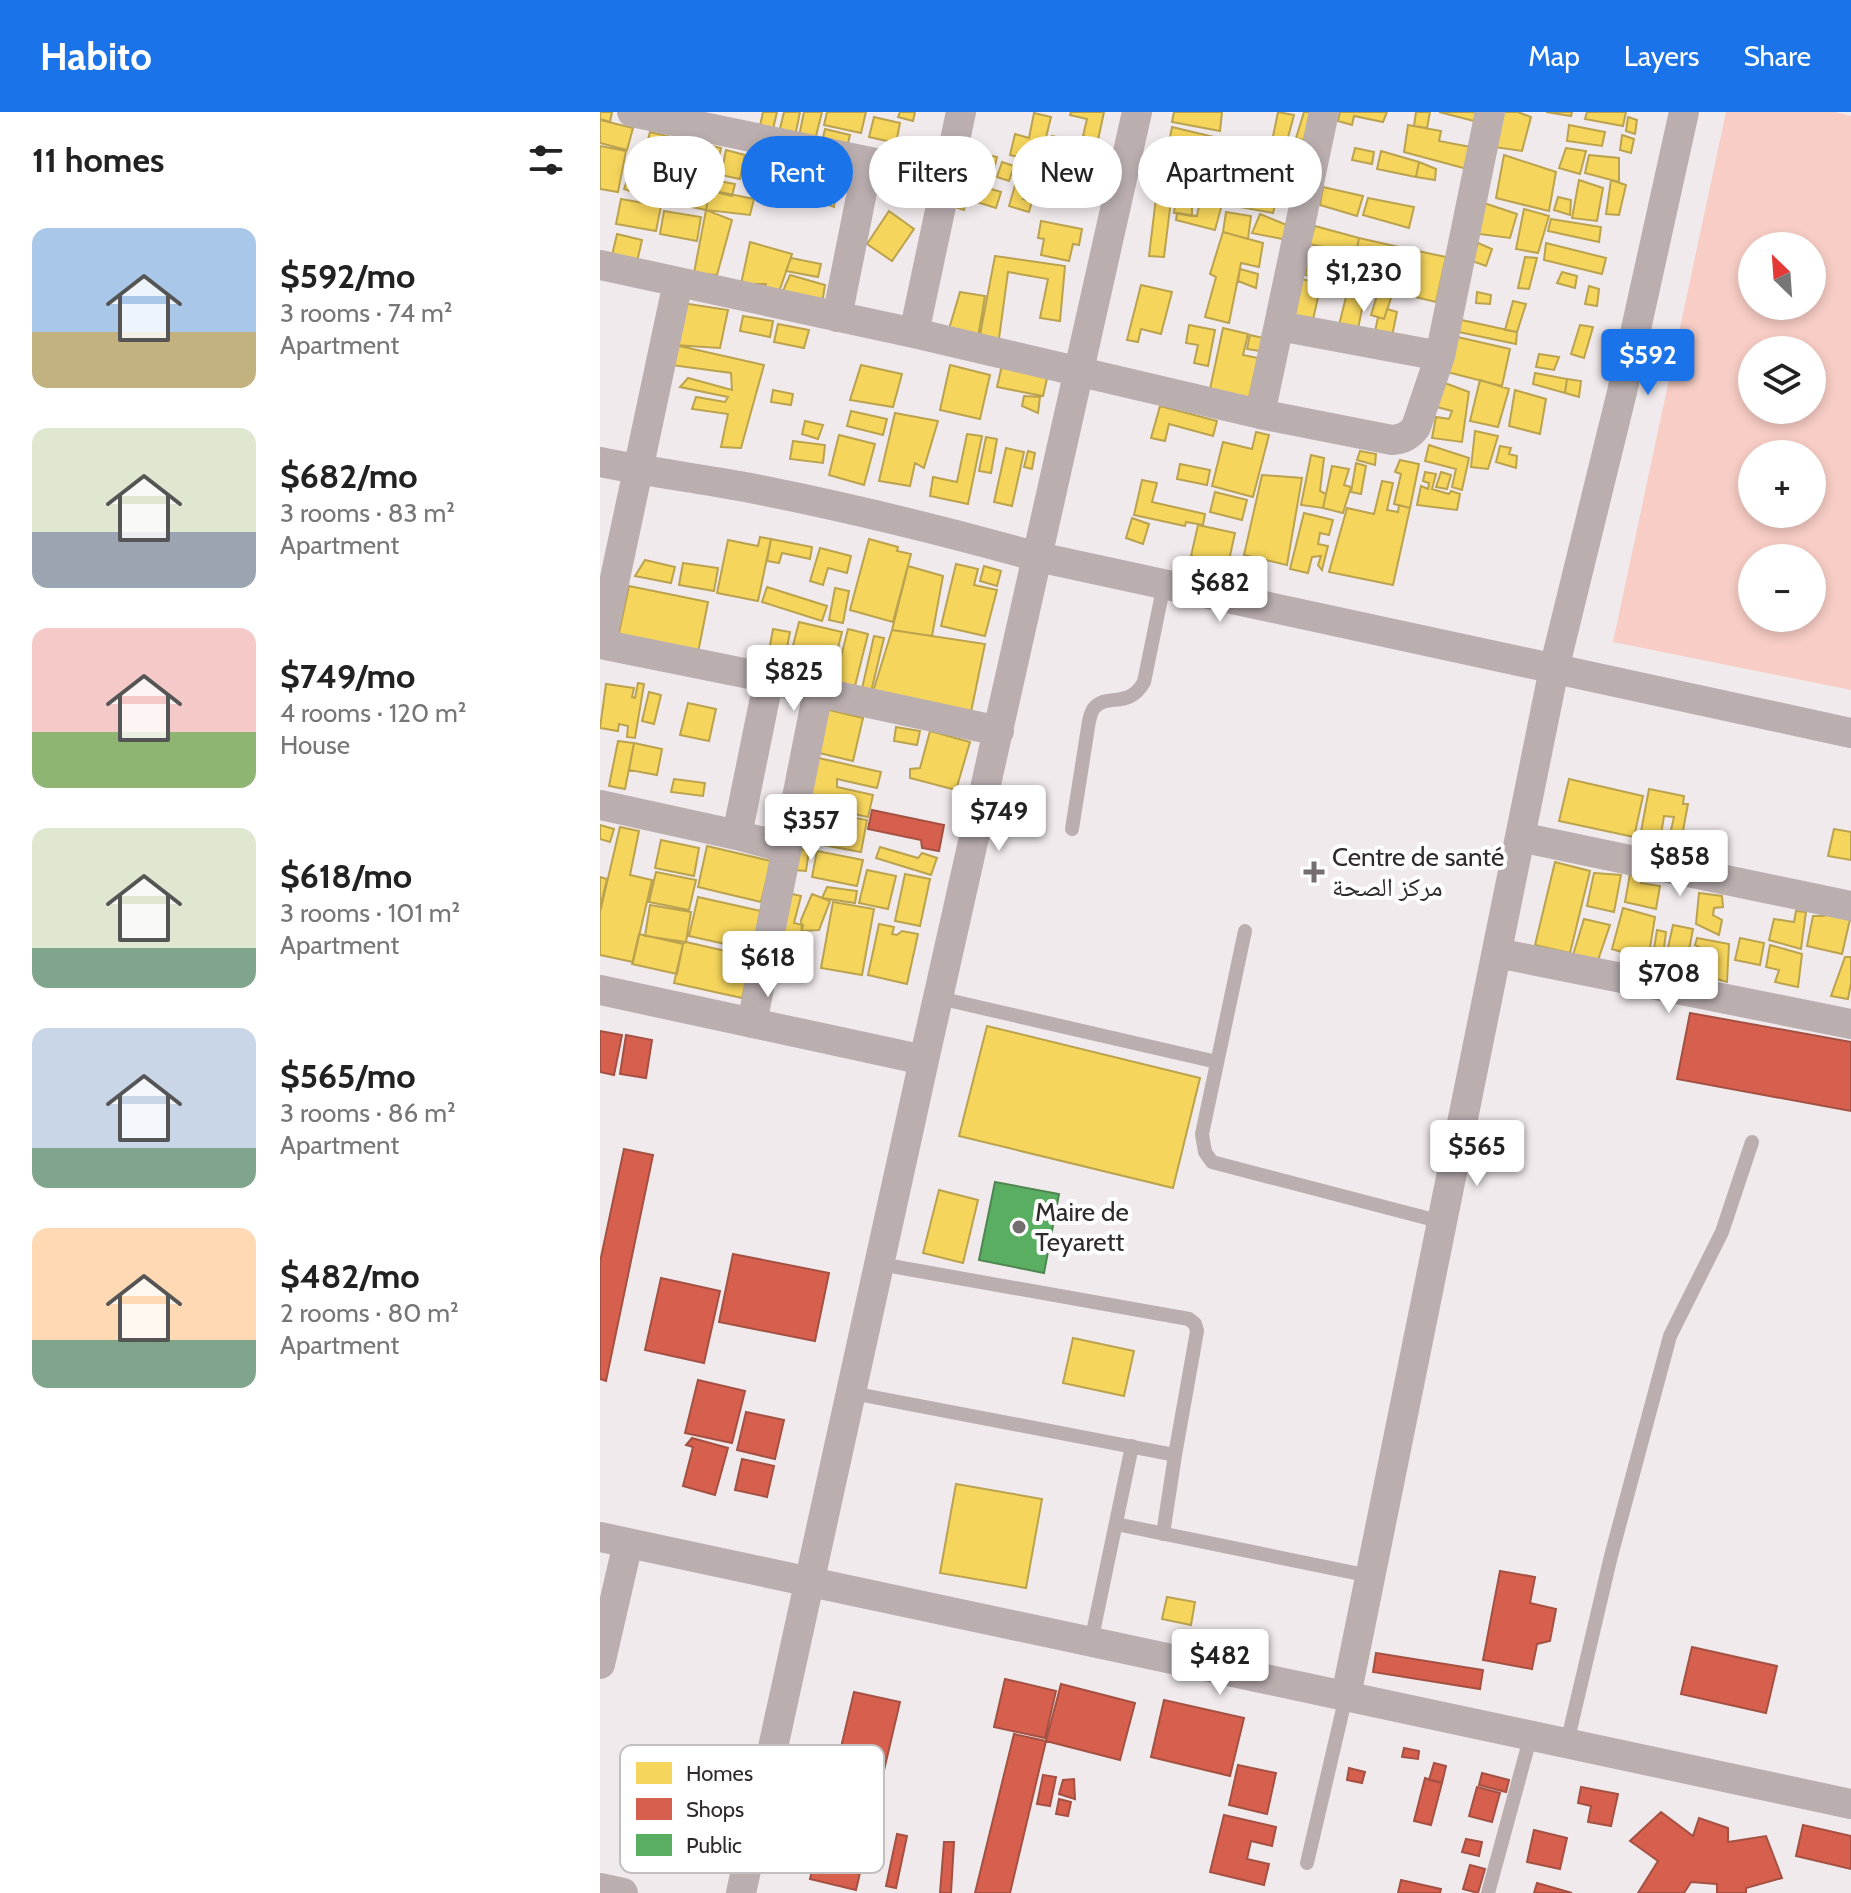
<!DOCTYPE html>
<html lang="en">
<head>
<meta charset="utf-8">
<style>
  body { margin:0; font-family:Cabin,"Noto Naskh Arabic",sans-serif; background:#f6f6f6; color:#222; height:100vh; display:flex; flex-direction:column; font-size:30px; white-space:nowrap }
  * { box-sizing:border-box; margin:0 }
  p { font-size:26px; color:#767676 }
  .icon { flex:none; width:44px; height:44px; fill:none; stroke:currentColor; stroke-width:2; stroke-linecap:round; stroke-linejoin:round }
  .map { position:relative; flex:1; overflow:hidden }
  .drawer { display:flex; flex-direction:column; background:#fff; width:600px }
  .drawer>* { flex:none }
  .guide { position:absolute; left:24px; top:24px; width:760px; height:72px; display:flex; gap:16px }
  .needle { width:52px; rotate:335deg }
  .buttons { position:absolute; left:1138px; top:120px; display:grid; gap:16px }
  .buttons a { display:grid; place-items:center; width:88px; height:88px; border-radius:50%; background:#fff; box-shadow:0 4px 12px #0003; font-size:40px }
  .price { position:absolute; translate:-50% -68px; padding:0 18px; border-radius:8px; background:#fff; color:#222; font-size:26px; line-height:52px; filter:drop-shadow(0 2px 4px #0008) }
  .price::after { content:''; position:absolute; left:50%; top:48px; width:24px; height:18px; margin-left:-12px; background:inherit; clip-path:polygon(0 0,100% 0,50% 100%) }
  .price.on { background:#1a73e8; color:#fff }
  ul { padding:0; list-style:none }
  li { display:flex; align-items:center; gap:24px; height:200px; padding:0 32px }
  li span { display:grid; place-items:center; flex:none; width:224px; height:160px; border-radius:16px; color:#555 }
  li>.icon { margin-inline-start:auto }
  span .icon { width:96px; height:96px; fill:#fffc; stroke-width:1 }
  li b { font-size:34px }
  h2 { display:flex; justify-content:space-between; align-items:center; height:96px; padding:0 32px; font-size:34px }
  .chip { padding:0 28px; border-radius:36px; background:#fff; box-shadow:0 4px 12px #0003; font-size:28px; line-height:72px }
  .chip.on { background:#1a73e8; color:#fff }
  header { display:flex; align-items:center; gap:48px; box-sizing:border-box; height:112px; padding:0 40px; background:#1a73e8; color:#fff }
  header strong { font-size:38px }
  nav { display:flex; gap:44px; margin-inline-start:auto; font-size:28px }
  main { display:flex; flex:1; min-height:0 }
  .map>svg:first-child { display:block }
  .green { fill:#f7cdc5; fill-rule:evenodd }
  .homes { fill:#f6d55c; stroke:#baa24e; stroke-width:2 }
  .shops { fill:#d6604d; stroke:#a45043; stroke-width:2 }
  .public { fill:#5aae61; stroke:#4d8651; stroke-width:2 }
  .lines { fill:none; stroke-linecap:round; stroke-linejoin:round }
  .service { stroke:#baaeaf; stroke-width:14 }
  .minor { stroke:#baaeaf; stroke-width:30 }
  .poi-dot { fill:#736d6f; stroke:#fff; stroke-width:3 }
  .labels { text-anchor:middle; stroke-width:8; stroke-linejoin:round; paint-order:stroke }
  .poi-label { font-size:26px; fill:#2f2a2c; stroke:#fff; text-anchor:start }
  .key { fill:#fff; stroke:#c1bfc0; stroke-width:2 }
  .key-label { font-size:22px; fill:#2f2a2c }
</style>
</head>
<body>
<header>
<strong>Habito</strong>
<nav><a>Map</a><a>Layers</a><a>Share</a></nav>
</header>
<main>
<section class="drawer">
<h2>11 homes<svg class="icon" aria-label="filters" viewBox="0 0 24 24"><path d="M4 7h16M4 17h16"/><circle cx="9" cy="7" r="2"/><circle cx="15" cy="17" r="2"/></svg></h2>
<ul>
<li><span style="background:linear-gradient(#a9c7e8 65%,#c2b280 0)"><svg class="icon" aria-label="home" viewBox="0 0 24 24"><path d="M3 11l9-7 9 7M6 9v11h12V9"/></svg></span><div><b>$592/mo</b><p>3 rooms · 74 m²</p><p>Apartment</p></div></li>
<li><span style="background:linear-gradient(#dfe7d0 65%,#9aa5b1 0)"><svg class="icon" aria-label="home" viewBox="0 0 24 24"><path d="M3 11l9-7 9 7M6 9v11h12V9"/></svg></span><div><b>$682/mo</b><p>3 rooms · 83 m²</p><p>Apartment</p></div></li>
<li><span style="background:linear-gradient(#f6c9c9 65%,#8fb573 0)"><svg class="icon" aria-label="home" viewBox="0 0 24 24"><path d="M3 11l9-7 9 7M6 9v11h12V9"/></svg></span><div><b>$749/mo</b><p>4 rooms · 120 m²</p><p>House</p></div></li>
<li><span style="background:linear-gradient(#dfe7d0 75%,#7fa58c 0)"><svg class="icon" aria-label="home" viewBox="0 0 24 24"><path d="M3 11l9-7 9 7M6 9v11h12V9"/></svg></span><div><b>$618/mo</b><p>3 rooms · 101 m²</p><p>Apartment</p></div></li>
<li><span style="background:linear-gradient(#c9d6e8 75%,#7fa58c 0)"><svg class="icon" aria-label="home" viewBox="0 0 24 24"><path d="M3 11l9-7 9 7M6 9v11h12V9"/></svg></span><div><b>$565/mo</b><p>3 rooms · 86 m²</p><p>Apartment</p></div></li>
<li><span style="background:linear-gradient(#ffd9b3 70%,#7fa58c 0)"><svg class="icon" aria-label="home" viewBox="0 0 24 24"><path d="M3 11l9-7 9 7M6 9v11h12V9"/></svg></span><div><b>$482/mo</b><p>2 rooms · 80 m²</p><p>Apartment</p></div></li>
</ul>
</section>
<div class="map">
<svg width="1251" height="1781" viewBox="0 0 1251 1781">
  <rect width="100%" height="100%" fill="#f1eaec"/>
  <path class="green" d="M1126 0H1235L1251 4V578L1013 530ZM1152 134H1212V194H1152ZM1152 238H1212V298H1152ZM1152 342H1212V402H1152ZM1152 446H1212V506H1152Z"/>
  <path class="homes" d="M0 0H12L10 10 0 7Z
    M163 0H177L173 17 160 14Z
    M184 0H200L194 29 178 25Z
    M204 0H222L214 32 198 29Z
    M227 0H266L261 21 224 13Z
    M300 0H315L313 9 298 5Z
    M471 0H504L498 28 483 24 487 7 470 3Z
    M574 0H622L620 19 572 10Z
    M678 0 694 3 687 29 706 35 702 48 670 39Z
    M704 0H711L709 30 696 26Z
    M740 0H787L783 10 754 4 752 13 738 9Z
    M816 0H830L827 16 814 14Z
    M839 0H876L874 9Z
    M904 0H918L931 5 922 39 894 35Z
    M946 0H972L971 4Z
    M987 0H1026L1023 14 985 7Z
    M434 1 451 5 440 50 410 43 415 22 429 26Z
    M274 5 300 11 296 31 269 25Z
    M1028 5 1037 8 1035 22 1026 19Z
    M0 8 33 16 27 38 0 31Z
    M808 13 841 19 839 29 871 35 867 57 804 40Z
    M969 13 1005 20 1002 34 967 29Z
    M572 15 639 31 635 46 590 37 587 50 566 46Z
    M225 17 250 23 245 44 220 38Z
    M50 20 80 27 77 39 47 32Z
    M1022 23 1034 27 1031 41 1020 38Z
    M452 24 499 34 495 54 474 50 475 44 448 38Z
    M88 30 103 36 99 45 84 39Z
    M108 33 121 36 116 58 103 56Z
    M0 34 26 39 18 80 0 77Z
    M755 36 774 40 772 52 752 48Z
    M966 36 986 39 980 62 959 56Z
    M126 38 145 43 140 67 121 63Z
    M365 39 381 42 377 61 361 58Z
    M781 39 819 50 816 65 777 57Z
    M79 40 96 48 89 62 73 54Z
    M674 42 702 48 693 85V74L667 66Z
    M387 43 397 45 393 62 384 60Z
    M648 43 666 47 660 79 641 74Z
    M904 43 956 60 949 99 896 86Z
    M989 43 1019 46V70L985 61Z
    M42 44 61 50 57 65 38 59Z
    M152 47 166 50 161 74 146 70Z
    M172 48 192 52 188 69 168 65Z
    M216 49 256 56 251 80 236 78 234 95 204 84Z
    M402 50 414 54 409 69 397 65Z
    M819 50 836 57 835 68 816 65Z
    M421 53 432 56 423 87 432 89 429 100 409 94Z
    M443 53 493 63 487 94 469 90 472 76 440 70Z
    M95 55 115 60 113 69 93 64Z
    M194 56 208 59 206 66 193 63Z
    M566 61 579 64 574 88 560 85Z
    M605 63 628 70 615 118 576 108 577 101 597 104Z
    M29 64 67 78 63 91 24 77Z
    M357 67 401 80 396 96 367 87 364 98 349 93Z
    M73 68 110 76 106 98 68 90Z
    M166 68 178 72 167 85 160 83Z
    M979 68 1003 76 997 109 972 106Z
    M1011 68 1026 73 1019 103 1006 102Z
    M119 69 135 72 132 84 116 80Z
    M723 75 763 84 757 104 720 93Z
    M455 76 469 80 465 94 451 90Z
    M110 78 154 87 150 103 106 98Z
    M638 78 677 85 673 101 634 94Z
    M576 85 592 88V104L574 101Z
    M958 85 971 88 970 103 954 98Z
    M556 86 571 88 564 145 549 144Z
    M768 86 814 95 809 116 763 103Z
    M21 87 61 94 56 119 16 112Z
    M884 91 917 102 910 126 879 122Z
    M924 97 949 104 938 141 916 137Z
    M106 98 132 108 117 163 94 161Z
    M64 99 101 105 97 129 60 122Z
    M289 99 314 117 292 149 267 132Z
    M626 100 651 104 648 127 623 120Z
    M660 102 689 114 687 128 652 121Z
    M951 107 1001 115 999 130 948 119Z
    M441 109 482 117 479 133 473 132 469 149 441 143 444 127 438 126Z
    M715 114 759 126 756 142 709 132Z
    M623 120 663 131 659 155 641 151 629 211 605 205 616 165 610 162Z
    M17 122 42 128 36 154 11 148Z
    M759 126 799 135 793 172 752 163Z
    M150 130 192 142 178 183 165 181 166 172H141Z
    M878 131 892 137 886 154 872 149Z
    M946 131 1006 146 1002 162 944 148Z
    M804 136 846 145 836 190 799 181Z
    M711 143 754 153 749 171 705 163Z
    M395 144 465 154 460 209 440 206 448 167 408 160 398 234 379 228Z
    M925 145 937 146 929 177 918 176Z
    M191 146 221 152 218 165 186 159Z
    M640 157 658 162 656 176 638 169Z
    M962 160 977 164 975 176 957 171Z
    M190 163 225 173 222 192 182 181Z
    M702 167 721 172 712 212 693 208Z
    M541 173 572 180 561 222 541 217 538 230 527 228Z
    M989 174 999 177 997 194 985 192Z
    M779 177 792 183 784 207 771 203Z
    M360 180 385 184 378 225 349 217Z
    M877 180 891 183 890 192 876 191Z
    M747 181 764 187 757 222 738 217Z
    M913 189 926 192 917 220 905 218Z
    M82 191 128 198 120 236 75 233Z
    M787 197 797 200 791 229 774 224 778 205 784 207Z
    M143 204 173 209 170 225 140 219Z
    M857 207 917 220 916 232 854 219Z
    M178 212 209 218 204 236 174 230Z
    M589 213 615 218 608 254 594 251 598 233 586 231Z
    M980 213 993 215 984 246 971 242Z
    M623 216 648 222 643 243 658 246 648 290 609 282Z
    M650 223 663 226 660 239 647 237Z
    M853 224 910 237 902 274 847 260Z
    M75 233 164 253 141 336 121 335 128 302 92 297 96 285 125 290 128 285 80 275 88 266 132 278 131 261 71 253Z
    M939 242 959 245 954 258 936 255Z
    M261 253 302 262 293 295 250 288Z
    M350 253 390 263 380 307 340 298Z
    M402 253 448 262 443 284 397 275Z
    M935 261 967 267 965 281 933 272Z
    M967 267 981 269 979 285 965 281Z
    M880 268 909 277 898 315 870 309Z
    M842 270 869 280 862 330 832 326 836 305 849 307 852 299 837 295Z
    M173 278 193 282 191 293 171 290Z
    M915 278 946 287 940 322 909 314Z
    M424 284 440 285 438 301 422 294Z
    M560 294 617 309 613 324 569 312 565 329 551 326Z
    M251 299 287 307 283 323 247 314Z
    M295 301 338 309 324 356 315 351 310 374 279 369Z
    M205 309 223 313 218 327 202 322Z
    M875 319 898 324 888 357 871 355Z
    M656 320 669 323 653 385 612 374 623 330 652 337Z
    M367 322 382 324 368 392 330 384 333 365 357 370Z
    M239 323 275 332 264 373 229 363Z
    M386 325 397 327 391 361 379 359Z
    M193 329 225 333 223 351 190 347Z
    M829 333 869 346 862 378 852 375 856 357 825 349Z
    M900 334 911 336 909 342 917 344 916 356 896 350Z
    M406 336 424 340 412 394 394 390Z
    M428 339 435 341 432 357 424 355Z
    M760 339 776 342 775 353 757 348Z
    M711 343 724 346 720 379 726 382 723 396 701 393Z
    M800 348 819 352 810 396 794 392 801 362 795 360Z
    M756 351 766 354 761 382 751 380Z
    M580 352 610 358 607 373 577 367Z
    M732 354 749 357 744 373 751 375 743 401 723 396Z
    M825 360 836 362 832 377 849 382 851 379 860 382 857 398 817 393 821 374 828 377 829 371 823 369Z
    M841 360 851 363 847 377 836 375Z
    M662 363 702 366 687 453 644 443Z
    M542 368 557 371 552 390 605 402 603 413 586 410 585 414 534 403Z
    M782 369 793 371 787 398 798 400 799 393 810 396 793 473 729 460 747 396 774 402Z
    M615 380 647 388 642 408 610 400Z
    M704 401 733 408 729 423 720 421 718 432 728 434 722 458 718 453 721 444 712 445 708 461 690 457Z
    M532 406 549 412 543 432 526 426Z
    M598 413 635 421 628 453 591 444Z
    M160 425 171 427 158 489 117 481 128 428 158 434Z
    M171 427 212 435 210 447 182 441 179 451 167 449Z
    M269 427 298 435 297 439 311 442 293 510 250 498Z
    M220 436 251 444 247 461 228 456 223 473 210 469Z
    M45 448 75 455 71 471 35 464Z
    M83 451 118 456 114 479 79 473Z
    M356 452 378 457 374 473 397 478 385 524 341 514Z
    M308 454 343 464 332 524 292 518Z
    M384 454 401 459 397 474 380 469Z
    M29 474 108 490 97 546 17 530Z
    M167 475 227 494 222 509 162 490Z
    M235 476 249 479 243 511 229 508Z
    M199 510 242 520 229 571 216 567 218 558 209 556 205 570 185 565Z
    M173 517 190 520 186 541 169 539Z
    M248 517 268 522 253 582 233 577Z
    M292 518 385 532 371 600 272 583Z
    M274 524 284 526 270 584 261 581Z
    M38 571 44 572 35 626 27 625 28 614 19 612 18 619 0 616 6 572 34 576 32 585 35 586Z
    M49 580 61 583 54 612 42 609Z
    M88 591 116 597 109 629 80 623Z
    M225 597 263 606 253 649 215 640Z
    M296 615 320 619 317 633 294 629Z
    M330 619 370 630 356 678 310 666V657L320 656Z
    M18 629 34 631 25 677 9 674Z
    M34 631 62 637 57 663 29 658Z
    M214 645 281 660 277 676 237 667V675L273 683 268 705 203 691Z
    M74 667 105 671 103 684 71 680Z
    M969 667 1043 684 1034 725 959 709Z
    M1049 677 1084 684 1083 692H1088L1081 729 1069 727 1074 705 1064 704 1060 728 1040 725Z
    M221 700 267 708 261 740 196 728 201 719 216 722Z
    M0 713 14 717 10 730 0 727Z
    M20 715 39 719 30 763 52 768 33 850 0 843V800Z
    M1234 717 1251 720V748L1228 744Z
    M61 728 99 736 94 764 55 756Z
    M107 734 171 749 161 790 98 775Z
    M280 735 318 746 322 741 337 746 331 763 276 746Z
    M196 737 209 738 206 759 194 758Z
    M217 739 263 748 257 774 212 765Z
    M955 750 990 759 970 841 935 833Z
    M267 758 296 764 288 797 259 791Z
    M56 760 96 768 89 798 49 790Z
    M994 761 1021 763 1014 800 987 794Z
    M305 762 330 767 320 814 295 809Z
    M1030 762 1041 764V771L1060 774 1056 797 1025 790Z
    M0 765 7 767 0 796Z
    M227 775 257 779 255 791 222 786Z
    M188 781 201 784 194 811 203 813 199 830 178 825Z
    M1099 781 1122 784 1123 795 1114 796 1113 803 1122 808 1119 823 1096 812Z
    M212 782 230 789 219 818 202 819 201 808Z
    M98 785 161 799 152 838 89 824Z
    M233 790 274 797 262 863 221 856Z
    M50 793 91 800 86 830 45 824Z
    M1023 796 1055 805 1048 848 1012 837Z
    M1226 796 1251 803 1242 842 1207 834 1213 804H1224Z
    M1196 799 1206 800 1201 837 1169 828 1174 807 1194 810Z
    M984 807 1010 813 998 848 973 843Z
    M279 812 294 815 292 822 297 823 302 819 318 822 307 872 268 863Z
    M1073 813 1093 817 1089 838 1101 840 1098 856 1065 849Z
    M1057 818 1066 820 1062 852 1052 849Z
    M39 822 83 832 77 862 32 852Z
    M1097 826 1129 832 1127 870 1099 862 1104 838 1095 833Z
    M1140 826 1164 831 1160 853 1135 848Z
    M176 829 210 835 207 855 193 852 185 860 171 857Z
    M86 830 152 845 142 886 74 871 83 832Z
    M1170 833 1202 842 1198 875 1175 870 1179 858 1166 855Z
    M1245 845H1251V871L1248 887 1231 884Z
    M387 914 600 966 573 1076 359 1024Z
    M339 1078 378 1088 363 1151 323 1141Z
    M473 1226 534 1239 524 1284 463 1271Z
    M356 1372 442 1387 426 1476 340 1461Z
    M567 1485 595 1490 591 1513 562 1507Z"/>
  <path class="shops" d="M272 698 344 713 339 739 322 736 321 728 268 717Z
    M1090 901 1251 930V999L1077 967Z
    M0 919 22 923 14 963 0 960Z
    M26 923 52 928 46 966 20 962Z
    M24 1037 53 1043 6 1269 0 1267V1150Z
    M133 1142 229 1161 215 1229 119 1210Z
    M61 1166 120 1179 104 1251 45 1238Z
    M98 1268 145 1279 132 1331 85 1321Z
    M146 1300 184 1308 175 1347 137 1338Z
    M92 1326 128 1336 115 1383 83 1374 93 1335 86 1333Z
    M142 1347 174 1354 167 1385 135 1378Z
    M900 1459 935 1465 930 1491 956 1497 950 1529 937 1532 932 1557 883 1548Z
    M1092 1535 1177 1554 1166 1601 1081 1582Z
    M776 1541 883 1558 880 1577 773 1560Z
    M405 1567 456 1579 445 1626 394 1615Z
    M461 1572 535 1591 520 1648 446 1629Z
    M254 1580 300 1590 256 1778 210 1767Z
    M564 1588 644 1606 630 1664 551 1645Z
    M414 1622 446 1629 410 1781H375Z
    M804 1636 819 1639 818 1647 802 1645Z
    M834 1651 846 1654 842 1671 829 1668Z
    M638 1653 676 1661 667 1702 629 1693Z
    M749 1656 765 1660 762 1671 747 1668Z
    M882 1661 909 1668 906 1680 879 1673Z
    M443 1663 456 1665 450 1694 437 1692Z
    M825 1666 842 1671 831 1713 814 1709Z
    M474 1667 475 1687 459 1682 463 1668Z
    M877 1675 900 1681 892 1710 869 1704Z
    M981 1675 1018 1682 1011 1714 988 1710 991 1694 978 1691Z
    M459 1687 471 1690 468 1704 456 1702Z
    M1061 1700 1093 1724 1099 1706 1128 1716V1730L1166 1724 1182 1766 1146 1776V1781H1117V1772L1091 1770 1084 1781H1038L1058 1749 1030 1729Z
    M624 1703 676 1715 672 1734 651 1729 647 1747 669 1752 664 1773 610 1760Z
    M1203 1713 1251 1724V1757L1196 1744Z
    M934 1718 967 1726 960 1757 927 1750Z
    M297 1722 307 1724 296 1776 286 1774Z
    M866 1727 882 1730 879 1744 862 1740Z
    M344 1730H354L351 1781H340Z
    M870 1753 885 1757 878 1781 863 1777Z
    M801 1768 841 1777 840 1781H798Z
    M937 1771 972 1781H934Z"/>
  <path class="public" d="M395 1070 459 1082 444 1161 379 1148Z"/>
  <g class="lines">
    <path class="service" d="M472 717 489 609C490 605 491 600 494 596 508 580 528 598 544 570L564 472
      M645 819 602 1022 605 1040 612 1050 842 1110
      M339 886 617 950
      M280 1152 589 1207 595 1212 597 1219 575 1343 563 1422
      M252 1281 575 1343
      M516 1412 770 1464
      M491 1530 532 1334
      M967 1631 1011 1444 1070 1224 1122 1120 1152 1030
      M707 1751 746 1584
      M888 1781 931 1623"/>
    <path class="minor" d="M32 0 347 66
      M0 153 314 221 660 302 792 328C803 327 809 324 816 315L840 244 890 0
      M237 205 268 50
      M679 214 840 244
      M314 221 361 0
      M660 302 724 0
      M0 350C48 360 97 366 145 375 243 394 341 418 438 445L1251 621
      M0 532 169 566 218 580 399 619
      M1 532 78 170
      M0 693 137 723 186 736
      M137 723 169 566
      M920 725 1251 794
      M897 841 1251 912
      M0 878 324 948
      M152 911 218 580
      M0 1425 1251 1692
      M0 1552 28 1431
      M746 1584 954 557 1022 280 1084 0
      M0 1776 23 1781
      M141 1781 324 948 537 0"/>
  </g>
  <g class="poi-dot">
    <path d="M710 748h8v8h8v8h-8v8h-8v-8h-8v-8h8z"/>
    <circle cx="419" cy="1115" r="8"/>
  </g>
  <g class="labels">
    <g class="poi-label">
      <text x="732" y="754">Centre de santé<tspan x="732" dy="30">مركز الصحة</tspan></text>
      <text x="435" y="1109">Maire de<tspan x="435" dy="30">Teyarett</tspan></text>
    </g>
  </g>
  <rect x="20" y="1633" width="264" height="128" rx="12" class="key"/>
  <rect x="36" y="1650" width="36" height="22" fill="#f6d55c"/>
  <rect x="36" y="1686" width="36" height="22" fill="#d6604d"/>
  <rect x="36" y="1722" width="36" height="22" fill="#5aae61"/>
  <g class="key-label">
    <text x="86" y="1669">Homes</text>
    <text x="86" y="1705">Shops</text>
    <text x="86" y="1741">Public</text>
  </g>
</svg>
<div class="buttons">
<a><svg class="needle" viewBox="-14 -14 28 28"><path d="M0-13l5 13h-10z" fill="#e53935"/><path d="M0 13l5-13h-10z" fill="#767676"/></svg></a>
<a><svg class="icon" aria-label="layers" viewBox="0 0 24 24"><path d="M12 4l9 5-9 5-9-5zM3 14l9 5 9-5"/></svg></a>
<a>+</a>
<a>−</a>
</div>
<b class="price" style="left:764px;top:202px">$1,230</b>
<b class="price on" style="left:1048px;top:285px">$592</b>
<b class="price" style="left:620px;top:512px">$682</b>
<b class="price" style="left:194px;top:601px">$825</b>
<b class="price" style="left:399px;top:741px">$749</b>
<b class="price" style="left:211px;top:750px">$357</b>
<b class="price" style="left:1080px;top:786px">$858</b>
<b class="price" style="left:168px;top:887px">$618</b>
<b class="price" style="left:1069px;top:903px">$708</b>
<b class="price" style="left:877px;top:1076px">$565</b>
<b class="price" style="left:620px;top:1585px">$482</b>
<div class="guide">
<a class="chip">Buy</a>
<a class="chip on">Rent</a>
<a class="chip">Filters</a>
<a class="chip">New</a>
<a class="chip">Apartment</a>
</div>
</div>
</main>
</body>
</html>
